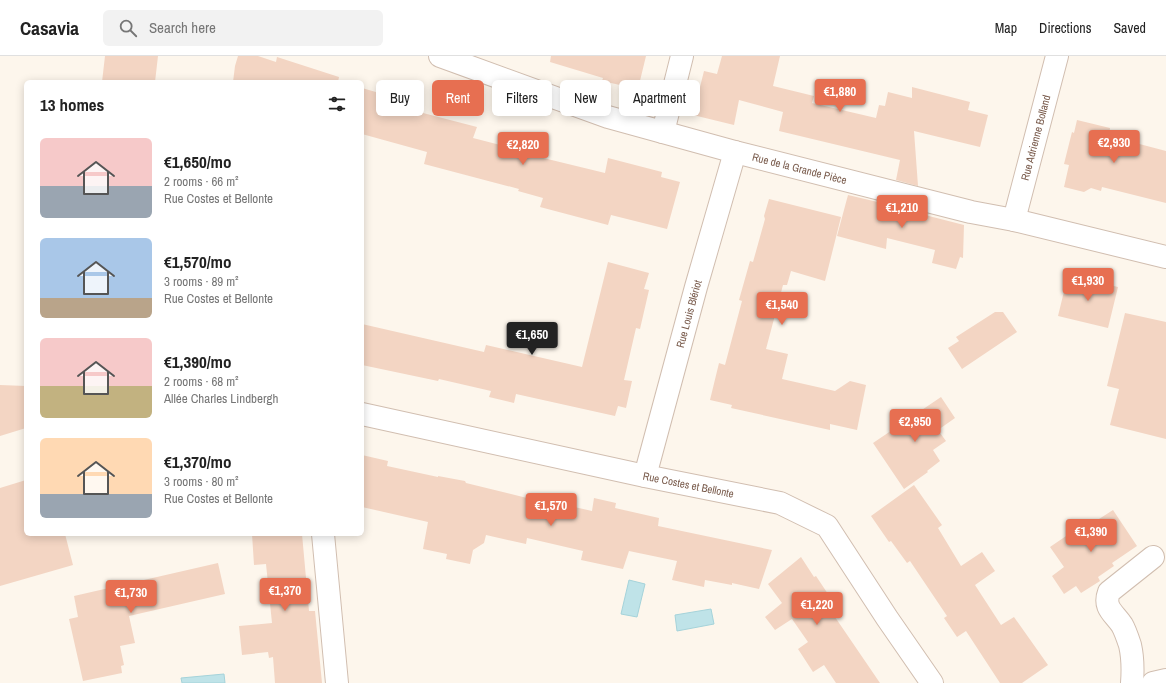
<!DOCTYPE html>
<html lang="en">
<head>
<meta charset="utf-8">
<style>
  body { margin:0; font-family:"Archivo Narrow",sans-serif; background:#f2f2f2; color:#222; height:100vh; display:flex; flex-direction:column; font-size:15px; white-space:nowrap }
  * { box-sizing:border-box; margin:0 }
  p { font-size:13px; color:#767676 }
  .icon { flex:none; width:22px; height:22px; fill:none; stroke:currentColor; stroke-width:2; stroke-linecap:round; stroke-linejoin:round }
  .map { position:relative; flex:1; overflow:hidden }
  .panel { position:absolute; left:24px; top:24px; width:340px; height:456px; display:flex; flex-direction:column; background:#fff; border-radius:6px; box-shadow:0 2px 10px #0003 }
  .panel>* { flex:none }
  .top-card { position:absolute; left:376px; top:24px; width:380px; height:36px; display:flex; gap:8px }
  .price { position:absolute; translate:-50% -34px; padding:0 9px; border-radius:4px; background:#e76f51; color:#fff; font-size:13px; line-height:26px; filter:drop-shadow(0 1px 2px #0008) }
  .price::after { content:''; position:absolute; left:50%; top:24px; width:12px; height:9px; margin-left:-6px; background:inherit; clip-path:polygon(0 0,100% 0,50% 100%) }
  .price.active { background:#222; color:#fff }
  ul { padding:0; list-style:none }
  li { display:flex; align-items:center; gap:12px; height:100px; padding:0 16px }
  li span { display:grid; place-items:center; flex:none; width:112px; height:80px; border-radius:6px; color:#555 }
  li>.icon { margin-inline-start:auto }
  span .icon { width:48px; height:48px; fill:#fffc; stroke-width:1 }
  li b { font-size:17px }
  h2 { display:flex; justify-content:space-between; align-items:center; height:48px; padding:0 16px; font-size:17px }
  .chip { padding:0 14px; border-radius:6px; background:#fff; box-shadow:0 2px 10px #0003; font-size:14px; line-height:36px }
  .chip.active { background:#e76f51; color:#fff }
  header { display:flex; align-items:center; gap:24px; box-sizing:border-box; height:56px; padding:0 20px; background:#fff; border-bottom:1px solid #e0e0e0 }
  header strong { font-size:19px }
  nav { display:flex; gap:22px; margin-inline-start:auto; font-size:14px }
  .search { width:280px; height:36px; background:#f2f2f2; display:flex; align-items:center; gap:10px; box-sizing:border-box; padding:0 14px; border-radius:6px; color:#767676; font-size:15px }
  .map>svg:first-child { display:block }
  .water { fill:#bfe3e8; stroke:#a5d3da }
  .building { fill:#f3d5c3 }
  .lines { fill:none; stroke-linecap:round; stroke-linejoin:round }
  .minor-casing { stroke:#d1beb0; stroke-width:24 }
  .minor { stroke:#fff; stroke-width:22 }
  .labels { text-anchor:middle; stroke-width:3; stroke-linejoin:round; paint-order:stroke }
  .street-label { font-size:11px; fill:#7a5c4d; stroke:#fffaf3 }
</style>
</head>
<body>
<header>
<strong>Casavia</strong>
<div class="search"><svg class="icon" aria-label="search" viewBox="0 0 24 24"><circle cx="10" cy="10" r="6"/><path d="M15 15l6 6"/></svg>Search here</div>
<nav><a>Map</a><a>Directions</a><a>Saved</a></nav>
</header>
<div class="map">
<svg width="1166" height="627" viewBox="0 0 1166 627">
  <rect width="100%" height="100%" fill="#fdf6ec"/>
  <path class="water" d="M629 524 645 528 637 561 621 558Z
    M711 553 714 568 677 575 675 559Z
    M224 618 225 627H182L181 622Z"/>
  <path class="building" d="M105 0H158L155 26H102Z
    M238 0H258L276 6 277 1 339 21 338 26H233L235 10Z
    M551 0H646L638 33 602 25 603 22 550 6Z
    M722 0H780L773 30 814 40 812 47 876 62 879 49 885 50 888 36 912 42V31L970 46 968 54 988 59 980 91 914 75 918 130 896 124 900 104 779 75 783 56 739 44 734 69 693 59 704 15 717 18Z
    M362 32 424 50 423 57 477 71 473 82 531 97V99L605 117 608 102 662 116 661 121 680 126 667 173 611 159 608 169 540 151 543 142 518 135 519 133 424 108 427 96 362 78Z
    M1077 64 1110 72 1109 80 1166 95V147L1102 131 1101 135 1091 132 1084 136 1064 131 1069 109 1064 108 1072 76 1074 77Z
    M848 139 920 156 921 158 964 169 963 202 960 201 956 213 932 207 935 194 887 182 886 193 837 180Z
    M769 143 841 161 825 225 791 215 787 229H783L766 293 788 298 782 323 835 335 850 325 866 329 857 374 830 368V374L731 352 732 349 710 344 719 307 725 309 742 245 739 244 750 205 753 206 765 163 764 160Z
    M608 206 649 217 644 233 649 234 640 273 636 272 624 324 632 325 626 352 618 350 615 360 516 338 514 347 489 341 491 335 439 323 438 325 362 309V268L484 296 486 289 582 311Z
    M1068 219 1118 231 1108 272 1058 260Z
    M995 256H1003L1017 276 962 313 948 292 959 285 956 281Z
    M1125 257 1166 266V383L1110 369 1119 333 1107 330Z
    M0 329 26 330V372L0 380Z
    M941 341 955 362 938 374 946 385 933 394 940 405 927 415 928 416 904 433 873 387Z
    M362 399 388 405 387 410 438 421V420L465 425 466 427 535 444V442L592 455 594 442 616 447 615 452 659 462 658 470 772 494 759 533 732 527V529L705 524 704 531 672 524 677 505 629 495 623 513 581 504 583 495 527 482 526 488 486 479 484 487 473 494 470 508 446 503 447 498 423 493 428 466 362 451Z
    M26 424V478H65L73 509 0 530V432Z
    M914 429 942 469 938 472 961 510 982 496 995 515 975 529 1001 569 1014 561 1048 609 1022 627H1000L966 575 957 581 944 562 947 560 910 505 907 507 891 485 889 486 871 460Z
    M1113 454 1137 490 1112 507 1114 510 1098 521 1100 525 1081 537 1076 530 1064 538 1052 520 1064 511 1050 491 1069 478 1071 481Z
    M252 478H302L309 555H315L322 627H275L273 601 269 602 268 596 242 599 239 570 272 567 266 508 254 509Z
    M801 501 814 521 816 520 828 538 822 542 880 627H836L824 609 813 616 798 593 808 586 792 563 775 574 765 561 782 547 768 528Z
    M218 507 225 538 129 560 135 587 120 590 124 609 121 610 122 617 83 625 69 563 78 561 74 540Z"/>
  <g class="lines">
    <g class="minor-casing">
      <g id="minor">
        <path id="s1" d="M440 0 608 61 735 96 971 156 1014 164 1166 201"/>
        <path d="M663 76 682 0"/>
        <path id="s2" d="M1014 164 1057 0"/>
        <path id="s3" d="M362 358 645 420 780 447 827 470 887 562 932 627"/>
        <path id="s4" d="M645 420 696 231 735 96"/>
        <path d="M323 478 337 627"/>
        <path d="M1132 627C1133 614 1133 602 1130 589 1128 583 1125 574 1122 569 1114 557 1103 552 1109 536L1153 501"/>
        <path d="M1153 627 1166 624"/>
      </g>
    </g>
    <use href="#minor" class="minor"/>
  </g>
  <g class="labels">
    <g class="street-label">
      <text dy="4" stroke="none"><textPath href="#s2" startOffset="85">Rue Adrienne Bolland</textPath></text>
      <text dy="4" stroke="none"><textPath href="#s1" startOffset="377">Rue de la Grande Pièce</textPath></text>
      <text dy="4" stroke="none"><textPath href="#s4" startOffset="168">Rue Louis Blériot</textPath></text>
      <text dy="4" stroke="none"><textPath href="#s3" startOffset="334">Rue Costes et Bellonte</textPath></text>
    </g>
  </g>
</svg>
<b class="price" style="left:840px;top:57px">€1,880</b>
<b class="price" style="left:1114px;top:108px">€2,930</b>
<b class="price" style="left:523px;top:110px">€2,820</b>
<b class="price" style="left:902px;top:173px">€1,210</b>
<b class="price" style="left:1088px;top:246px">€1,930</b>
<b class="price" style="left:782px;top:270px">€1,540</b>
<b class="price active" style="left:532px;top:300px">€1,650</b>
<b class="price" style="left:915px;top:387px">€2,950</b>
<b class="price" style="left:551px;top:471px">€1,570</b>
<b class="price" style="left:1091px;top:497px">€1,390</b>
<b class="price" style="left:285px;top:556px">€1,370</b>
<b class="price" style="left:131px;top:558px">€1,730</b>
<b class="price" style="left:817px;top:570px">€1,220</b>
<div class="top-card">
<a class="chip">Buy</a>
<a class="chip active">Rent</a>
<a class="chip">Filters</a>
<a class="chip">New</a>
<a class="chip">Apartment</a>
</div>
<section class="panel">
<h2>13 homes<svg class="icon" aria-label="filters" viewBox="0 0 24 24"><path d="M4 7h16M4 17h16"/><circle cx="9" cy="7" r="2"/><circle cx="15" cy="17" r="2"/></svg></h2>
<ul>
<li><span style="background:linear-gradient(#f6c9c9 60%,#9aa5b1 0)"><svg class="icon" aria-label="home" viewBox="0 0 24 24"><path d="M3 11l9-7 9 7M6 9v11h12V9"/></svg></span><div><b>€1,650/mo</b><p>2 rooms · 66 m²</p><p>Rue Costes et Bellonte</p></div></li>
<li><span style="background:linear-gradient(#a9c7e8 75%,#b9a48a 0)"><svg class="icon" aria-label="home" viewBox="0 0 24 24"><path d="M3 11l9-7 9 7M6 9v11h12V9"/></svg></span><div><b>€1,570/mo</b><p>3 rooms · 89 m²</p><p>Rue Costes et Bellonte</p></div></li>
<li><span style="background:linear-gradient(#f6c9c9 60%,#c2b280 0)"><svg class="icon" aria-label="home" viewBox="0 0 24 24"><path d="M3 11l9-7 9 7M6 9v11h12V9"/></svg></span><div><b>€1,390/mo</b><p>2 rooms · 68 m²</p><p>Allée Charles Lindbergh</p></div></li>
<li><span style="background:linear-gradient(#ffd9b3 70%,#9aa5b1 0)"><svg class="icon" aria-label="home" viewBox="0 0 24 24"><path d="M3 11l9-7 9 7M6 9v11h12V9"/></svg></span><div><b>€1,370/mo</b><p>3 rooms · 80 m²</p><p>Rue Costes et Bellonte</p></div></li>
</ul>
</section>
</div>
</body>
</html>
